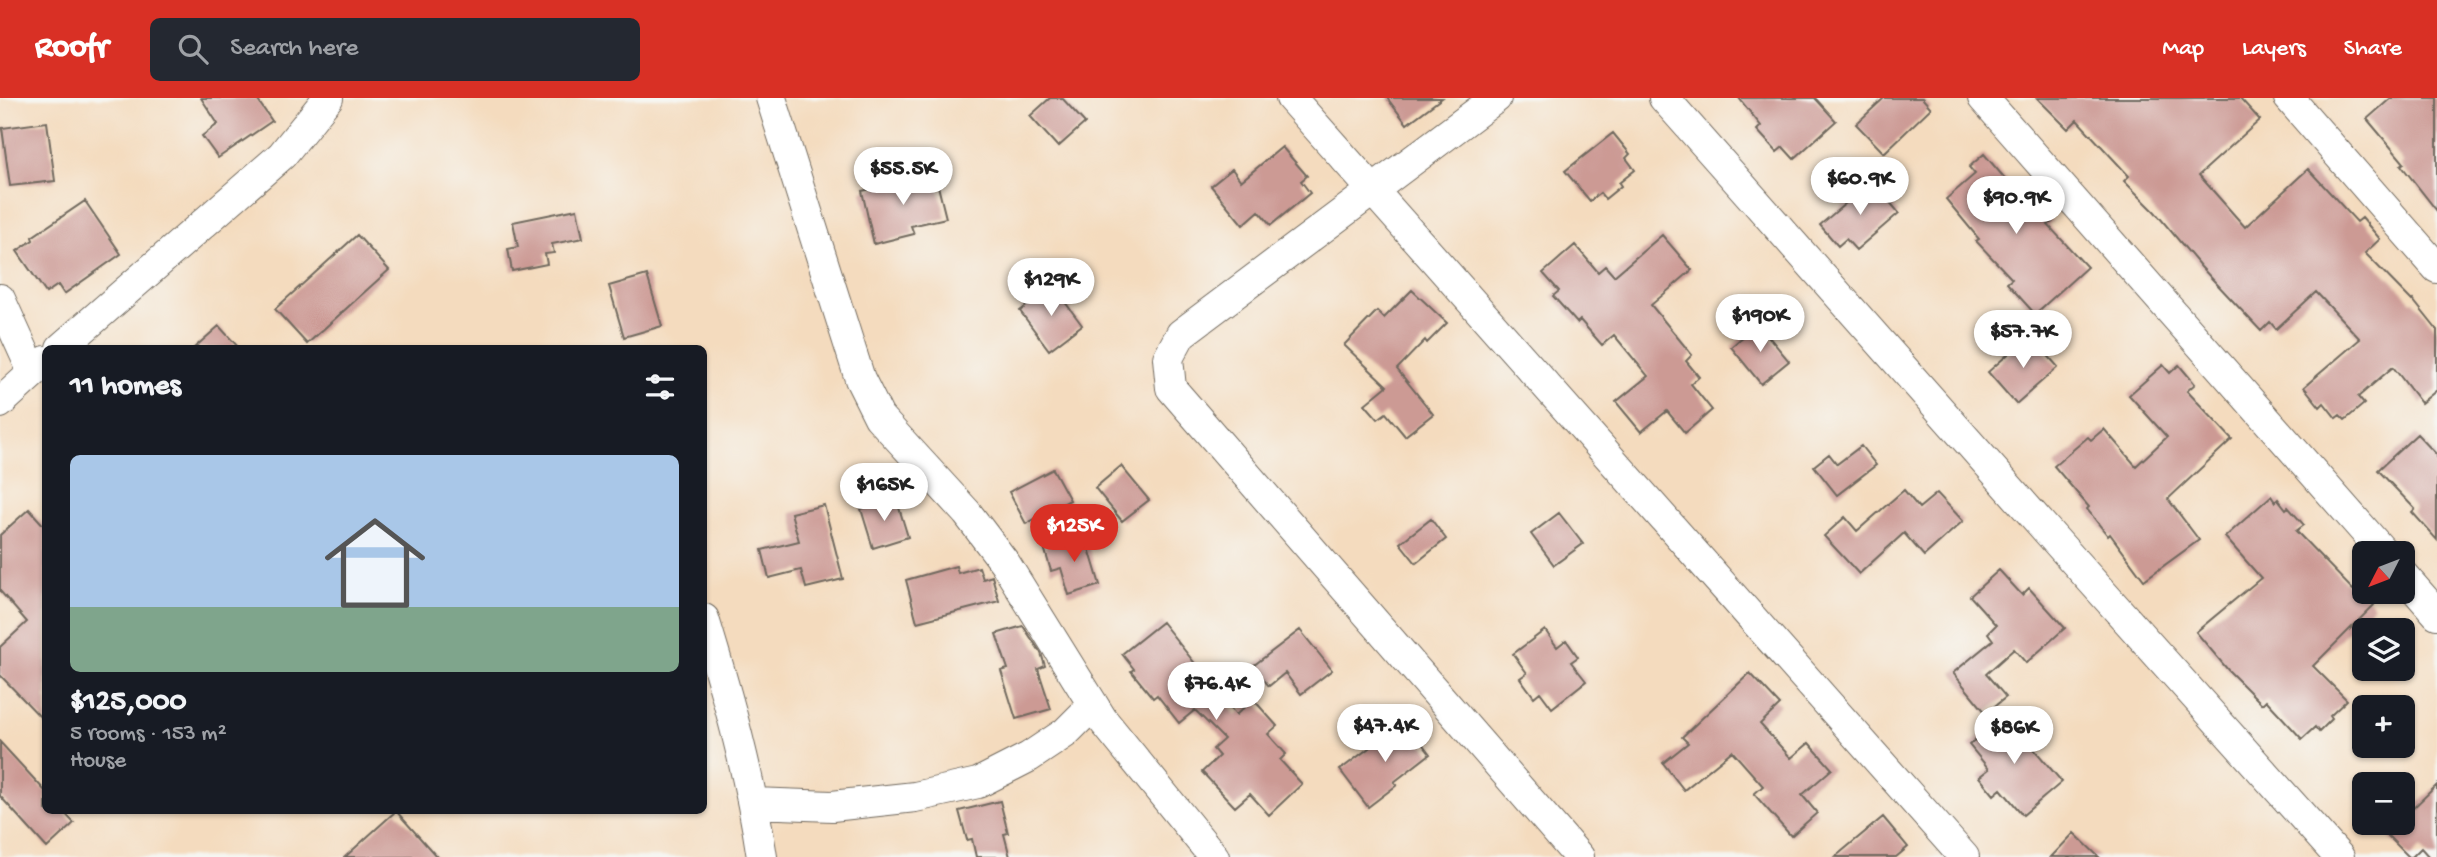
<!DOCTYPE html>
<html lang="en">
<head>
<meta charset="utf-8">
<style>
  body { margin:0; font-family:"Gochi Hand",sans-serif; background:#242831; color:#f1f3f6; height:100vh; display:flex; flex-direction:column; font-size:26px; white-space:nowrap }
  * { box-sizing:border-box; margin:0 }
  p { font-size:23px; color:#9ea1a6 }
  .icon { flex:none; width:38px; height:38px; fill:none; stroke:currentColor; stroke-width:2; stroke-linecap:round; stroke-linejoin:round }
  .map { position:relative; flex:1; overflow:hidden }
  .sheet { position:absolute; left:42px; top:247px; width:665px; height:469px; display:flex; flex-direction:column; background:#171b24; border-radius:10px; box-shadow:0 2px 5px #0004 }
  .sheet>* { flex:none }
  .needle { width:46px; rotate:228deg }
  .controls { position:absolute; left:2352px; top:443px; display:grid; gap:14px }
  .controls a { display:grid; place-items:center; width:63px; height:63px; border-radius:10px; background:#171b24; box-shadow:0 2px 5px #0004; font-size:35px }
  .price { position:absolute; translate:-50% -60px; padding:0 16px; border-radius:24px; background:#fff; color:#222; font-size:23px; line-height:46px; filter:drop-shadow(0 2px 4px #0008) }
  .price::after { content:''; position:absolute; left:50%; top:42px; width:21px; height:16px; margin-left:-10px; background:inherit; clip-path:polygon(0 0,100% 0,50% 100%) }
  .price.selected { background:#d93025; color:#fff }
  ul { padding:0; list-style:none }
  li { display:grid; align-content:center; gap:14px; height:371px; padding:0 28px }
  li+li { border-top:2px solid #363941 }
  li span { display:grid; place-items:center; height:217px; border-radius:10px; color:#555 }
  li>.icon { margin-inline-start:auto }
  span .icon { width:126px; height:126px; fill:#fffc; stroke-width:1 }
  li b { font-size:30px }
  h2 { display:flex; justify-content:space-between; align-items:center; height:84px; padding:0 28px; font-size:30px }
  header { display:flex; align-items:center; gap:42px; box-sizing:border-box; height:98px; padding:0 35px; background:#d93025; color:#fff }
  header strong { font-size:33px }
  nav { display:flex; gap:38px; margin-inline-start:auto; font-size:24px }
  .search { width:490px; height:63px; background:#242831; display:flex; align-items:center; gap:18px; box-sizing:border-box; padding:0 24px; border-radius:10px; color:#9ea1a6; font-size:26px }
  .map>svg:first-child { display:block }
  .building { fill:#cc9a94 }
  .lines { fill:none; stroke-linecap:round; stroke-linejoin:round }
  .street-casing { stroke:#71695e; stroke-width:32 }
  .street { stroke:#fff; stroke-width:30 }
</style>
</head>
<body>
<header>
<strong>Roofr</strong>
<div class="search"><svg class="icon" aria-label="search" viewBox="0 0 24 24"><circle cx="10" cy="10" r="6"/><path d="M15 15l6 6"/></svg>Search here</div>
<nav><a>Map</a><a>Layers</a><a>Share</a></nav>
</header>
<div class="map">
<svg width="2437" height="759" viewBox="0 0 2437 759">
  <rect width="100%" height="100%" fill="#f6f6f2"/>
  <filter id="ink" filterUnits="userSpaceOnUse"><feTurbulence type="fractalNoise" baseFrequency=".0143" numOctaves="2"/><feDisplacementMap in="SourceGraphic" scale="14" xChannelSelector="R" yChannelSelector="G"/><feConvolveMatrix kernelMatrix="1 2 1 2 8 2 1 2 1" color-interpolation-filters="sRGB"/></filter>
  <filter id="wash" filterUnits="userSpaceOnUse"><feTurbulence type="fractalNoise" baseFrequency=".00686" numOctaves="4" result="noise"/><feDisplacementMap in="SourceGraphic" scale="28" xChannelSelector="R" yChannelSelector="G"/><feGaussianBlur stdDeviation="1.57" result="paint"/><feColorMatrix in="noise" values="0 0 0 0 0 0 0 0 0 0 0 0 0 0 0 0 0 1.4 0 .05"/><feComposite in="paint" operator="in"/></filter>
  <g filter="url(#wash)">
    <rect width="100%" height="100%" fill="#f4dbbe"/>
    <g id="blocks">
      <path class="building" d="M201 0H256L272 23 218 60 202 38 218 26Z
        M1050 0H1062L1085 25 1058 49 1030 18Z
        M1387 0H1442L1407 26Z
        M1739 0H1815L1836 23 1794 61 1783 49 1777 54 1757 32 1761 28Z
        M1884 0H1922L1931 10 1884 55 1856 26Z
        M2037 0H2240L2260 22 2199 77 2245 129 2308 71 2357 124 2362 120 2380 141 2365 155 2412 203 2413 202 2437 232V292L2421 305 2393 269 2358 299 2364 306 2345 322 2340 317 2336 320 2324 305 2320 309 2304 289 2360 241 2316 194 2276 231 2270 224 2261 233 2201 169 2155 114 2124 83 2129 78 2077 22 2068 31Z
        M2391 0H2437V113L2401 67 2404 65 2367 21Z
        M47 24 55 83 10 88 2 30Z
        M1613 35 1630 56 1626 60 1635 72 1619 85 1621 88 1605 101 1600 95 1590 103 1565 73Z
        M1282 49 1307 78 1301 83 1310 95 1271 127 1259 113 1243 127 1211 88 1232 71 1241 83Z
        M1984 56 2031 111 2036 106 2052 124 2048 127 2087 169 2035 216 2007 185 2012 181 1976 143 1979 141 1946 101 1975 76 1969 69Z
        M935 76 946 120 911 128 914 136 874 146 862 93Z
        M1872 83 1899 115 1856 152 1846 141 1838 148 1820 127Z
        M85 103 121 156 64 196 58 187 46 195 17 153 33 142 32 139Z
        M577 111 583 140 552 146 554 155 545 156 547 166 512 173 508 151 518 149 513 124Z
        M357 137 389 172 307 246 275 211Z
        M1662 137 1692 172 1651 207 1692 257 1686 263 1699 279 1691 286 1712 312 1685 335 1667 313 1641 334 1616 304 1648 278 1614 237 1602 247 1580 222 1577 225 1553 198 1559 193 1543 175 1575 147 1598 174 1605 168 1614 178Z
        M647 177 662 228 624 239 609 188Z
        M1053 188 1082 227 1049 252 1020 213Z
        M1412 192 1447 225 1427 245 1425 242 1397 271 1433 316 1405 338 1386 315 1378 321 1365 306 1387 288 1344 247 1377 213 1384 220Z
        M1758 226 1789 263 1761 286 1731 249Z
        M219 228 239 250H194Z
        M2030 237 2058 269 2016 306 1988 274Z
        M2163 267 2170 275 2179 267 2195 286 2187 293 2232 341 2168 401 2199 442 2144 482 2110 436 2108 438 2087 411 2089 409 2054 368 2088 339 2091 342 2104 331 2136 368 2167 339 2129 297Z
        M2417 336 2437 357V442L2412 414 2415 411 2378 372Z
        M1861 348 1876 367 1837 397 1814 368 1829 356 1837 366Z
        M1121 368 1149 402 1122 423 1095 390Z
        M1053 371 1070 402 1026 426 1009 394Z
        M1904 392 1919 410 1937 395 1963 423 1924 458 1904 435 1859 476 1824 438 1845 419 1857 433Z
        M2271 398 2275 404 2278 401 2286 411 2288 409 2304 427 2296 433 2353 492 2356 490 2374 507 2313 568 2347 602 2330 618 2332 621 2319 634 2315 629 2302 641 2266 602 2262 606 2228 572 2196 534 2261 480 2225 439Z
        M896 400 908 439 873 450 861 411Z
        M824 407 843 481 806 490 801 472 769 480 762 452 799 443 791 415Z
        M29 411 46 430V625L0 577V549L27 524 0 493V437Z
        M1559 415 1583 446 1554 467 1531 436Z
        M1431 421 1446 441 1416 465 1400 445Z
        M1085 437 1100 487 1069 497 1061 470 1051 473 1044 449Z
        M956 468 958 475 979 469 983 481 992 478 999 503 917 524 906 482Z
        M1999 472 2022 497 2029 490 2065 530 2026 565 2014 551 1986 576 2006 599 1986 615 1953 575 1993 542 1988 535 1996 527 1970 498Z
        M1162 524 1236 617 1253 601 1277 628 1268 636 1286 656 1280 662 1302 686 1269 717 1250 696 1235 709 1202 674 1219 658 1213 651 1224 641 1195 612 1179 625 1157 597 1153 600 1131 573 1134 571 1122 556Z
        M1023 528 1041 555 1045 568 1038 571 1051 611 1016 621 1001 573 1008 571 996 536Z
        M1300 532 1332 572 1301 596 1285 575 1269 588 1253 568Z
        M1545 532 1557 549 1566 542 1578 559 1571 564 1586 583 1552 610 1540 594 1534 599 1520 580 1527 575 1513 556Z
        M1750 575 1780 607 1760 626 1791 660 1809 645 1832 671 1802 697 1817 715 1791 738 1754 696 1763 688 1732 653 1684 692 1663 665 1688 645 1682 639Z
        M2005 617 2062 684 2023 717 2001 691 1994 697 1979 679 1989 671 1969 647Z
        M1405 623 1430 656 1394 684 1397 687 1368 709 1340 672Z
        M0 644 46 694V712H62L74 725 47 750 0 698Z
        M2437 687V759H2429L2421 750 2412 759H2409L2386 736 2398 724H2403V720Z
        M1000 703 1008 735 1004 736 1010 759H976L972 741 967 742 959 713Z
        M396 713 437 759H345Z
        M1883 719 1908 749 1896 759H1835Z
        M2074 735 2099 759H2051Z"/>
    </g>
  </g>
  <g filter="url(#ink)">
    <use href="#blocks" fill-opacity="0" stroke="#71695e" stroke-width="2"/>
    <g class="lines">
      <g class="street-casing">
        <path id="street" d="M771 0 860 281 879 319 967 415 1005 465 1102 621 1214 759
          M1291 0 1964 759
          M1496 0 1181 236 1168 260 1171 290 1579 759
          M1664 0 2048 434 2339 759
          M1983 0 2384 455
          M2289 0 2437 170
          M0 201 33 274
          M61 250 282 57 328 0
          M0 305 46 263
          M2403 477 2437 516
          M704 521C728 599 750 678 762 759
          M754 705 832 708 915 699 978 685 1029 659 1065 635 1093 607"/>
      </g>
      <use href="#street" class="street"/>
    </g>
  </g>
</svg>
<div class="controls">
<a><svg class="needle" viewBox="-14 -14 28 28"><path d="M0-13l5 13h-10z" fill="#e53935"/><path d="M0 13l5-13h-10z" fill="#9ea1a6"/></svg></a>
<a><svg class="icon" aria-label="layers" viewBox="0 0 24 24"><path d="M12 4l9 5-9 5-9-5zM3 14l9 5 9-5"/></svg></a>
<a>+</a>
<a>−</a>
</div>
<b class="price" style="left:903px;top:109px">$55.5K</b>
<b class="price" style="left:1860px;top:119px">$60.9K</b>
<b class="price" style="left:2016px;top:138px">$90.9K</b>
<b class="price" style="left:1051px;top:220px">$129K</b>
<b class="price" style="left:1760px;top:256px">$190K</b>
<b class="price" style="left:2023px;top:272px">$57.7K</b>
<b class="price" style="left:884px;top:425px">$165K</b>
<b class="price selected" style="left:1074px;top:466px">$125K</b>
<b class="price" style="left:1216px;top:624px">$76.4K</b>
<b class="price" style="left:1385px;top:666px">$47.4K</b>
<b class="price" style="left:2014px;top:668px">$86K</b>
<section class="sheet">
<h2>11 homes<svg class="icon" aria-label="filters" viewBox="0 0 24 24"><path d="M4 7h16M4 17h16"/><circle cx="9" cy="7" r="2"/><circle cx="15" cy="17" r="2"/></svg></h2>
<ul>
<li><span style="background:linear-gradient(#a9c7e8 70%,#7fa58c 0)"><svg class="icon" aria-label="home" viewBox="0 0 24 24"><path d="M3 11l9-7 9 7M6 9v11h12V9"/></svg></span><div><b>$125,000</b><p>5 rooms · 153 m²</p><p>House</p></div></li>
</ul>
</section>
</div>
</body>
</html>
